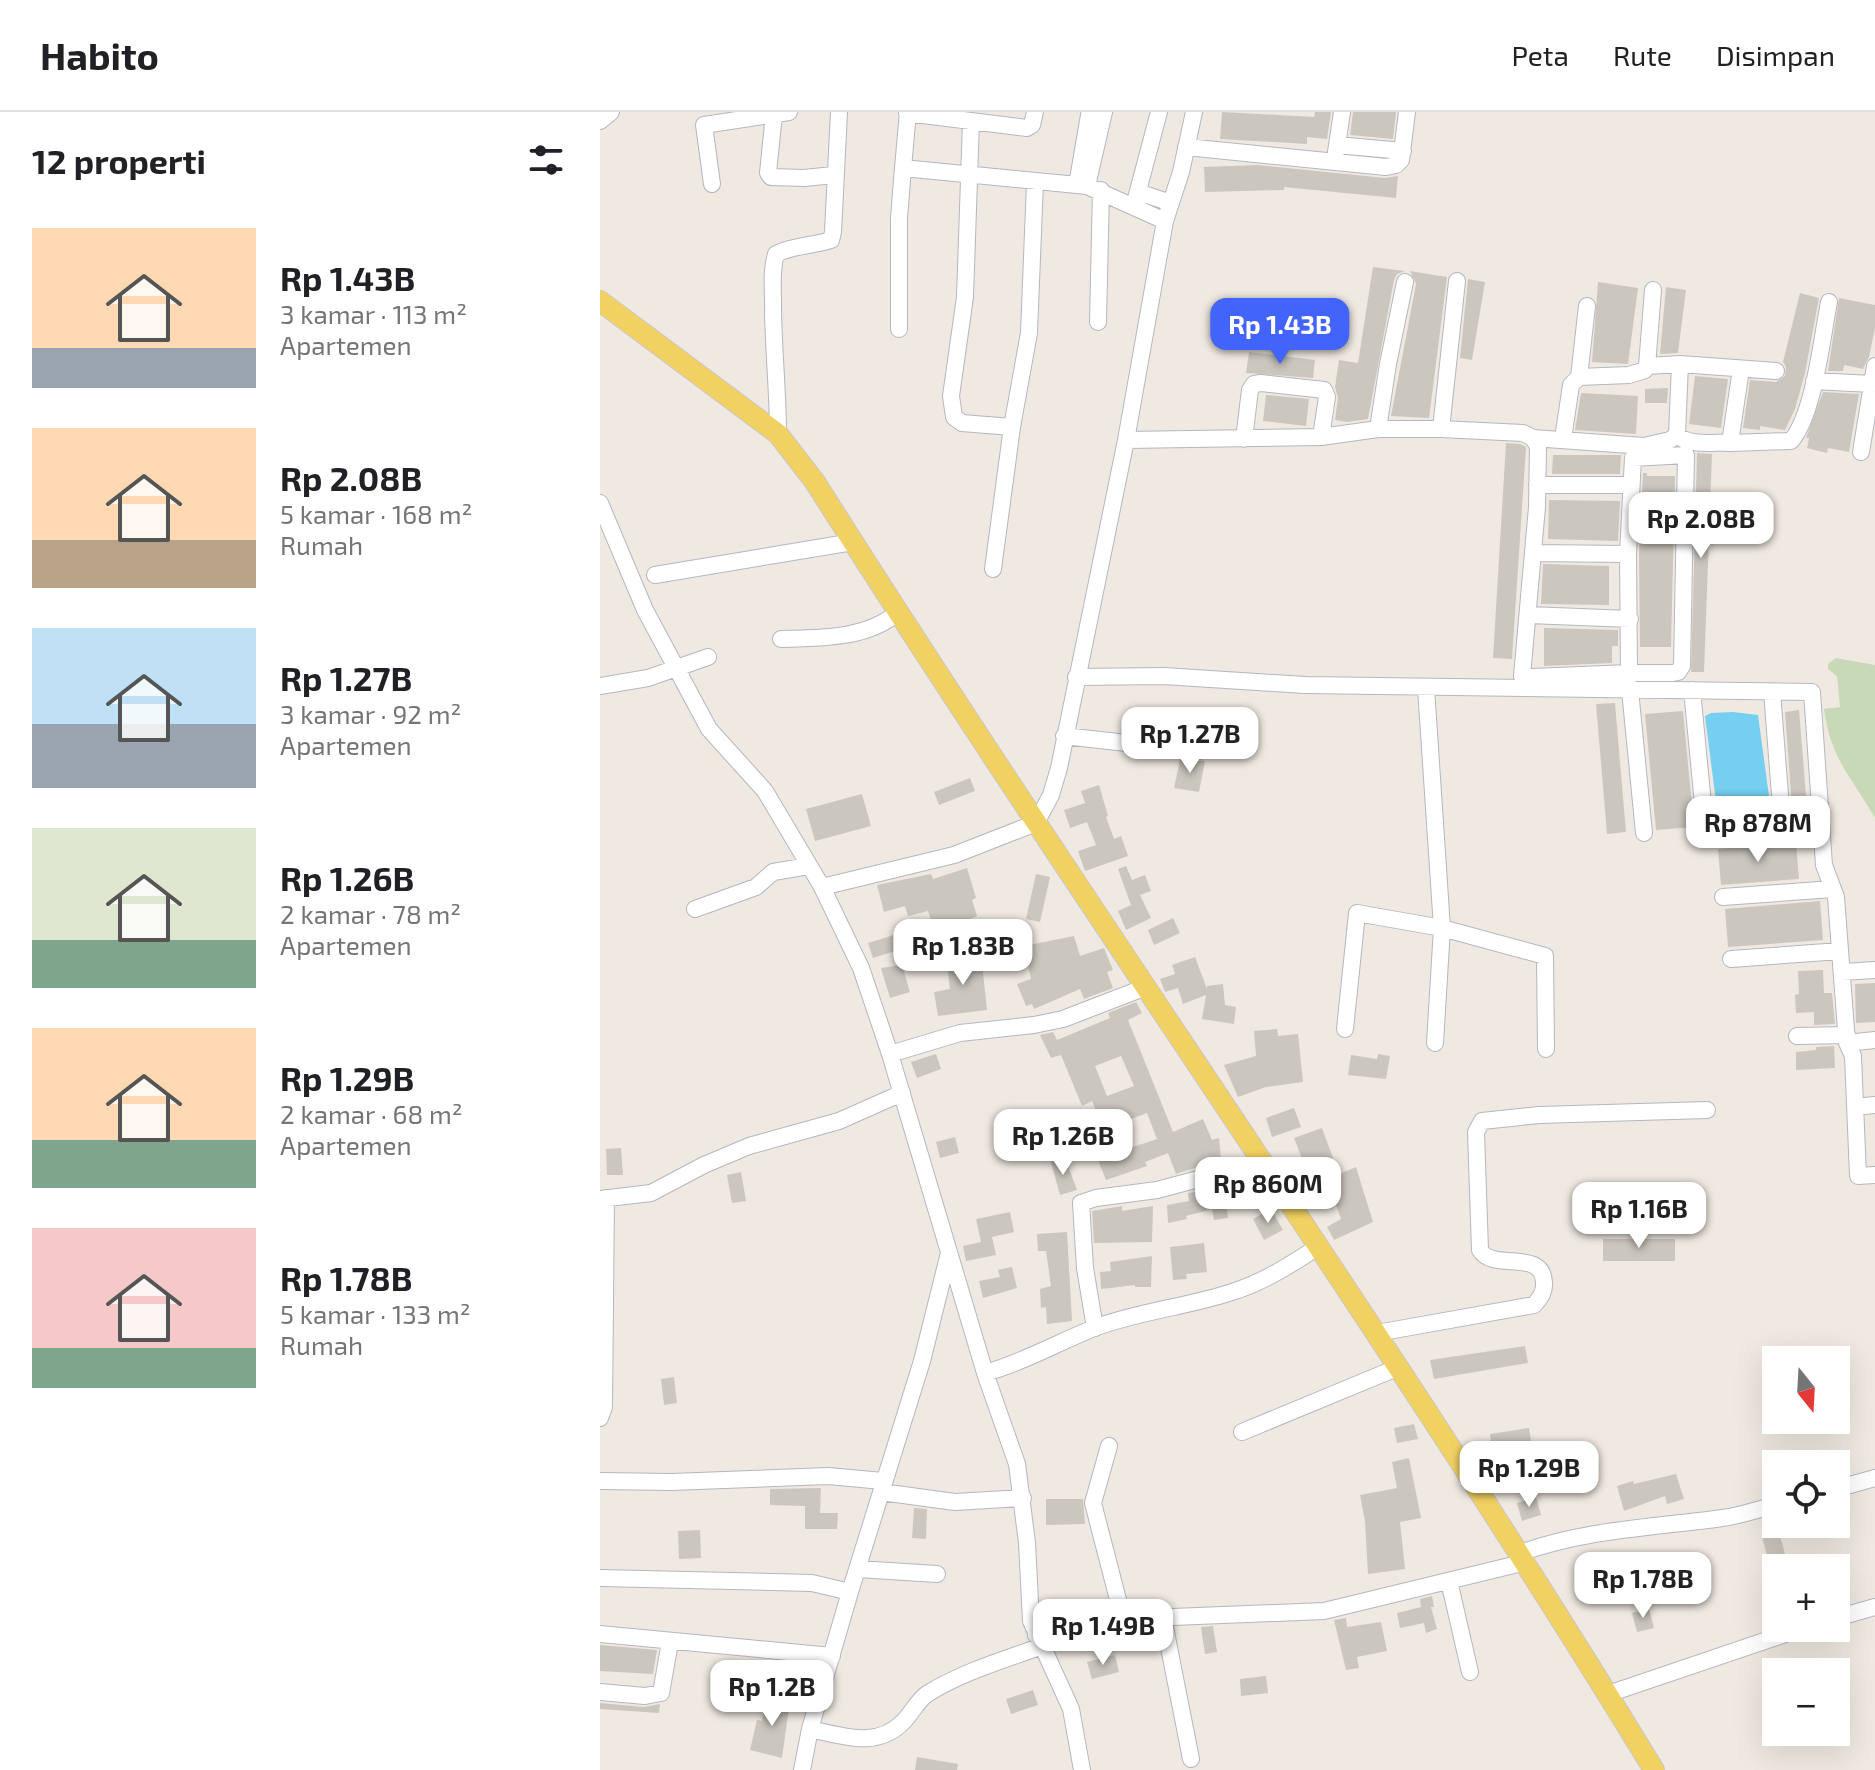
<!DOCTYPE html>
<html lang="id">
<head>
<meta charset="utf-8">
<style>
  body { margin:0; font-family:"Exo 2",sans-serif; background:#f6f6f6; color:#202124; height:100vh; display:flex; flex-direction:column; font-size:30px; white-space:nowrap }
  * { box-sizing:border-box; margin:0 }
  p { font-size:26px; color:#757577 }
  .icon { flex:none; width:44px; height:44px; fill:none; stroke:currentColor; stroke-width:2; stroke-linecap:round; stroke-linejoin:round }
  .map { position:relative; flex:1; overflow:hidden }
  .sheet { display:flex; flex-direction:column; background:#fff; width:600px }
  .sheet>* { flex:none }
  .needle { width:52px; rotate:162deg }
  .tools { position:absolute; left:1162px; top:1234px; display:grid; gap:16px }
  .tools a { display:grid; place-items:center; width:88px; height:88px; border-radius:0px; background:#fff; box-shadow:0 8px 32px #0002; font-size:40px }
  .price { position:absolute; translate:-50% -68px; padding:0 18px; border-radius:16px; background:#fff; color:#222; font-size:26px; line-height:52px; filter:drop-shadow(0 2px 4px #0008) }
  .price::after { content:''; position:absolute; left:50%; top:48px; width:24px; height:18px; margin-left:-12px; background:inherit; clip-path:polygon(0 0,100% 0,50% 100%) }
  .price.selected { background:#4264fb; color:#fff }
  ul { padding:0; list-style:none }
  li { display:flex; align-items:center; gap:24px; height:200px; padding:0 32px }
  li span { display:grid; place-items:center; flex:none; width:224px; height:160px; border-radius:0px; color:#555 }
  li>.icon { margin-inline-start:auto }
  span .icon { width:96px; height:96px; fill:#fffc; stroke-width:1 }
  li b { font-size:34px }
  h2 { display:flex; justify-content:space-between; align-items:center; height:96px; padding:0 32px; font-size:34px }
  header { display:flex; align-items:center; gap:48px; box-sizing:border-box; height:112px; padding:0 40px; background:#fff; border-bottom:2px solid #e0e0e0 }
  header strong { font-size:38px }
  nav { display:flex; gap:44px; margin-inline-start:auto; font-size:28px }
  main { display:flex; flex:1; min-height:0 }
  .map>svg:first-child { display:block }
  .cemetery { fill:#c8d9b8 }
  .water { fill:#75cff0 }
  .building { fill:#cbc7bf; fill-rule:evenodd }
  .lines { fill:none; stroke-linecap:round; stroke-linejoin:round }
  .minor-casing { stroke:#b4b7c1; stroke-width:18 }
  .major-casing { stroke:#c9c9c9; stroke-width:22 }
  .minor { stroke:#fff; stroke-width:16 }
  .major { stroke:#f2d163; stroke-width:20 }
</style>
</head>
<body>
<header>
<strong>Habito</strong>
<nav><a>Peta</a><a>Rute</a><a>Disimpan</a></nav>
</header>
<main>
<section class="sheet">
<h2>12 properti<svg class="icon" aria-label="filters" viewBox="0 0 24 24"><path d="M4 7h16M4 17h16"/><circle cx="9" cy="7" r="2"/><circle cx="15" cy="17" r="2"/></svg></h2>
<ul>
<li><span style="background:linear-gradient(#ffd9b3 75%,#9aa5b1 0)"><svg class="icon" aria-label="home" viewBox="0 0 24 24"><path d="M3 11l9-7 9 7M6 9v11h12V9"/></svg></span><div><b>Rp 1.43B</b><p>3 kamar · 113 m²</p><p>Apartemen</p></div></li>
<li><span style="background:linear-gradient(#ffd9b3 70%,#b9a48a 0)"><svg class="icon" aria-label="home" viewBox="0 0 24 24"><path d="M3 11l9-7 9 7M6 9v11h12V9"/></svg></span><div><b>Rp 2.08B</b><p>5 kamar · 168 m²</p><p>Rumah</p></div></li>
<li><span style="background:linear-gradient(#bfe0f5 60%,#9aa5b1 0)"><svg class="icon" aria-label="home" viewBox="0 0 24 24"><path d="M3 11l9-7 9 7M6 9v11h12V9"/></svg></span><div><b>Rp 1.27B</b><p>3 kamar · 92 m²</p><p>Apartemen</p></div></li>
<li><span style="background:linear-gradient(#dfe7d0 70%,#7fa58c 0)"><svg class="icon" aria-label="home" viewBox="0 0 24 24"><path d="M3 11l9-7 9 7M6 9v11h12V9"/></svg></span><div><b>Rp 1.26B</b><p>2 kamar · 78 m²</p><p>Apartemen</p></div></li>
<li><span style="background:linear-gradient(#ffd9b3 70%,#7fa58c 0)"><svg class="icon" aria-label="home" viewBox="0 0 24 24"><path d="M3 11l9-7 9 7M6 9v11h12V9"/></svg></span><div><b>Rp 1.29B</b><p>2 kamar · 68 m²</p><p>Apartemen</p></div></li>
<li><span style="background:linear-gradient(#f6c9c9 75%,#7fa58c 0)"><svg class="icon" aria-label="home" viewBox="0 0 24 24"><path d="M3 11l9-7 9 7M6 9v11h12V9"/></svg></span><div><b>Rp 1.78B</b><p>5 kamar · 133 m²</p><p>Rumah</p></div></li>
</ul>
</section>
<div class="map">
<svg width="1275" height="1658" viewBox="0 0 1275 1658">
  <rect width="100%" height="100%" fill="#efe9e1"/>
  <path class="cemetery" d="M1236 546 1275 553V706C1251 664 1231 648 1224 597L1240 595 1237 564 1228 557V552Z"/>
  <path class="water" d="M1133 600 1158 603 1173 714 1120 720 1105 604 1111 601Z"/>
  <path class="building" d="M622 0 714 5 715 0H731L727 27 707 25V32L620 27Z
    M753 0H796L793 27 750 23Z
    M658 53 785 66 798 64 796 86 684 75V78L605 80 604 55Z
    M773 155 805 159 797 162 794 168 768 307 747 310 735 308 738 286 735 275 739 248 758 251Z
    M810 159 847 165 829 306 791 304 816 172Z
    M868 167 885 170 872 248 860 246Z
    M998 170 1038 176 1028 252 992 250Z
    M1066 175 1086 178 1078 241 1060 242Z
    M1200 181 1219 186 1205 261 1195 297 1185 318 1160 314V318L1143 316 1150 268 1176 270 1185 264 1186 255 1183 250Z
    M1239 186 1275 193V216L1269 245 1263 257 1244 253 1243 259H1228Z
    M649 240 715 248 713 266 646 261Z
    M1095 264 1128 267 1121 316 1089 312Z
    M1068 276 1067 291H1045V277Z
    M1223 280 1259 282 1249 340 1228 336 1227 341 1207 336 1209 326H1206Z
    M981 281 1038 284 1036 322 975 318Z
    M666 283 709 287 706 314 663 309Z
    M906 331 920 332 926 335 912 547 893 546Z
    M1097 341 1112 342 1104 560H1091Z
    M953 343H1021L1020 362H952Z
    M1043 361H1047V364H1075L1071 535H1040L1039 442Z
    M949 388 1020 389 1018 429 948 427Z
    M943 452 1009 454V493L941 492Z
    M944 516 1018 518V534H1012V551L944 554Z
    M1015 591 1026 720 1007 722 996 592Z
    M1199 598 1208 708 1193 709 1185 600Z
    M1083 599 1094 715 1056 718 1045 602Z
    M580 648 605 649 599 680 574 676Z
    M370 666 375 679 339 693 334 680Z
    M499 673 508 704 506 705 514 727 521 724 528 744 485 759 478 739 496 733 487 710 470 716 464 698 485 691 481 679Z
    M262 682 271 714 215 729 206 697Z
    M1196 731 1199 767 1121 773 1118 737Z
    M526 754 532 768 545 763 551 779 540 783 551 806 526 818 518 799 531 793 518 757Z
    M367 756 376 786 372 788 377 804 370 807 372 815 339 825 336 824 328 799 308 804 305 794 284 800 277 773 331 762 333 767Z
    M436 762 450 765 440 810 426 807Z
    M1220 789 1223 828 1128 835 1125 797Z
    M573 806 580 821 554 833 548 818Z
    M294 823 298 838 273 846 268 831Z
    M474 824 480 844 504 836 513 858 507 860 513 876 484 887 480 877 434 897 432 892 426 894 417 872 431 867 424 834Z
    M381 842 387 898 338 904 334 880 350 877 346 847Z
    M595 845 607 877V874L623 872 625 893 636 895 634 912 602 907 606 883 583 892 578 876 565 880 560 867 575 862 572 853Z
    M302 853 310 880 290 886 281 856Z
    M1223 858 1224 881H1232L1235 912 1214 913V900L1196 901 1195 883 1199 882 1198 859Z
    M1275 871V910L1256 911 1255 872Z
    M536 890 542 901 528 908 573 1020 603 1007 612 1028 619 1026 621 1047 576 1062 568 1041 545 1050 547 1054 506 1068 494 1038 509 1031 492 989 482 994 461 943 451 946 440 923 453 920 457 928 510 906 508 901ZM521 944 534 974 507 984 495 954ZM547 1001 557 1027 530 1036 520 1011Z
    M677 917 678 924 698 922 703 970 666 975 638 985 624 953 656 944 654 919Z
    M1234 934 1235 956 1196 958V940L1216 938V935Z
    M336 942 341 957 317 966 311 950Z
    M778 942 790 944 786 967 748 963 751 943 777 947Z
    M694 996 701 1015 672 1025 666 1006Z
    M722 1016 739 1062 756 1055 773 1110 734 1128 727 1115 741 1107 733 1085 728 1087 724 1080 704 1090 697 1078 712 1072 694 1026Z
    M355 1025 359 1041 340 1046 336 1030Z
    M21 1036 23 1063H7L6 1037Z
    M465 1046 477 1078 460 1083 451 1050Z
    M141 1060 146 1089 132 1091 127 1063Z
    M625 1076 628 1106 614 1108 612 1097 586 1104 587 1107 568 1111 567 1093 589 1089 588 1081Z
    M522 1094V1099L553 1094 552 1130 494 1131 492 1099Z
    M671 1097 683 1118 664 1128 653 1107Z
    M410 1100 414 1120 392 1125 396 1143 366 1149 363 1134 381 1130 376 1107Z
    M467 1120 472 1209 447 1212 446 1195 441 1196 440 1177 451 1174 446 1139H438L437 1122Z
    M1003 1127H1075V1149H1003Z
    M604 1131 607 1160 586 1162 587 1167 573 1168 570 1135Z
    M552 1144 551 1175H535V1173L501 1177 500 1160 511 1159 510 1150Z
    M412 1155 417 1176 383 1186 379 1169 400 1165 398 1158Z
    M925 1234 928 1251 834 1267 830 1248Z
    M74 1265 77 1291 64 1293 61 1267Z
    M814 1312 818 1327 797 1331 794 1316Z
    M929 1316 934 1346 922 1348 920 1331 892 1336 890 1322Z
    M809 1346 821 1406 800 1410 805 1457 768 1462 765 1409 760 1383 797 1376 792 1350Z
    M1076 1362 1084 1387 1067 1392 1065 1384 1024 1399 1017 1374 1033 1369 1034 1372Z
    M221 1376 220 1401H238L237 1417H205V1394L170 1393V1377Z
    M936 1385 941 1403 922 1409 917 1391Z
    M446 1387H483L485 1412 446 1413Z
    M314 1396 327 1397 326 1427 312 1426Z
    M100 1418 101 1446 79 1447 78 1419Z
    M1179 1420 1185 1442 1168 1447 1162 1425Z
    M832 1484 834 1495H831L837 1517 826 1521 824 1511 800 1516 797 1501 821 1495 820 1487Z
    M1049 1497 1054 1516 1037 1520 1032 1501Z
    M746 1506 747 1515 781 1510 787 1539 757 1545 759 1556 746 1558 734 1508Z
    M613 1514 617 1540 605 1542 601 1515Z
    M0 1533 57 1538 53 1562 0 1559Z
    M515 1543 519 1560 492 1567 487 1550Z
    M202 1558 215 1561 208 1585 196 1582Z
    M666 1564 668 1581 641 1584 640 1567Z
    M433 1578 438 1593 411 1602 406 1587Z
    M167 1584 190 1588 182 1646 150 1638 157 1608 162 1609Z
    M0 1591 44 1595 60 1592 59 1601 0 1597Z
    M317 1645 358 1652 357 1658H315Z"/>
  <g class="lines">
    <g class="minor-casing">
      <path id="minor" d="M308 0 303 56 487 74 565 109
        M307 1 427 16 432 13 435 0
        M174 2 168 61 171 65 204 66 234 63
        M0 9 11 0
        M371 9 365 185 351 284 354 305 362 311 412 315 429 221 435 70
        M737 33 803 39
        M586 35 786 55 796 53 801 48 807 0
        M736 40 742 0
        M112 72 104 13 189 0
        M477 73 489 3
        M487 74 504 0
        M538 80 571 91
        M534 94 559 0
        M498 210 501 78
        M299 217V106L303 56
        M1080 252 1077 323C1088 334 1114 330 1130 331L1141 257
        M1047 254 1080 252 1176 259
        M979 265 987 194
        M1214 269 1272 272
        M778 317 788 252 805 170
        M841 317 857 169
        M178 322C178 278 173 235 173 191 173 174 171 159 176 142 193 133 213 134 231 128L233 120 239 0
        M933 326 1044 334 1070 328 1077 323
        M644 327 650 278 654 272 661 271 724 278 727 285 721 325
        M963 327 971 273 979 265 1029 263 1045 258 1047 254 1053 178
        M526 328 721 325 778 317H841L923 321 933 326 938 335 937 395 922 564 932 565 1029 561 1028 442 1033 346 1086 343 1082 554 1078 560 1073 561H1029L1026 578
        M1130 331 1191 329C1214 303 1222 225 1229 190
        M1261 340 1275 254
        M937 373H1031
        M0 391 45 498 109 617 165 679 222 775 261 856 290 942 385 1261 417 1352 427 1431 431 1509 471 1597 482 1658
        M934 441 1028 442
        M393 457 412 315
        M55 463 253 430
        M929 503 1030 507
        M181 527C220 526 268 527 298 500
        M476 565 564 564 705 573 1212 580 1224 753 1236 785 1247 931 1253 944 1258 1064 1275 1063
        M0 574 48 566 108 545
        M1030 578 1044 721
        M1092 578 1105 713
        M1172 580 1183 721
        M464 624 598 639
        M1122 727 1221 718
        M222 775 354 743 436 711 451 683 459 656 526 328 565 109 581 60 594 0
        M1123 785 1233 777
        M95 797 156 775 173 760 209 754
        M1131 847 1240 839
        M1242 860 1275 858
        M745 917 757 801 842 816 826 576
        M1197 924 1247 923
        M835 931 842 816 945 844 946 937
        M1247 931 1275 928
        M290 942 360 921 434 913 463 907 546 875
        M1255 995 1275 993
        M0 1087 51 1081 104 1053 149 1034 239 1009 302 981
        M495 1216 485 1156 481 1091 496 1086 557 1078 662 1050
        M777 1221 934 1193C941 1186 945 1179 944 1170 942 1136 893 1160 880 1138L876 1020 882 1009 939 1003 1107 998
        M385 1261C424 1250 457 1231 494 1216 539 1199 587 1195 632 1180 664 1170 692 1152 719 1134
        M0 1306 4 1295 6 1086
        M642 1320 799 1255
        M509 1334 493 1391 523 1507
        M0 1369 72 1370 228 1364 283 1369
        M1236 1377 1275 1366
        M281 1380 355 1390 423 1386
        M920 1441C989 1417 1050 1416 1122 1406 1140 1404 1158 1397 1176 1393
        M258 1457 337 1462
        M0 1466 212 1471 250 1480
        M849 1469 870 1560
        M563 1505 591 1647
        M1236 1506 1275 1495
        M0 1522 232 1544
        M436 1523 475 1513 523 1507 724 1499 926 1450
        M0 1580 45 1584 61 1581 70 1530
        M1008 1582 1203 1516
        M210 1617C244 1624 276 1637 303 1610 311 1602 319 1587 327 1582 362 1560 404 1548 442 1534
        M202 1658 210 1617 250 1480 322 1249 349 1141"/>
    </g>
    <g class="major-casing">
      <path id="major" d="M0 189 178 322 215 370C489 803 787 1220 1054 1658"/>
    </g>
    <use href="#minor" class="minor"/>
    <use href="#major" class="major"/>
  </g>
</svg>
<div class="tools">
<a><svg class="needle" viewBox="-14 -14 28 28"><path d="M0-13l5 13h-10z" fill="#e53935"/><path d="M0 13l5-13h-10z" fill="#757577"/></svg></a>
<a><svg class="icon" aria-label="locate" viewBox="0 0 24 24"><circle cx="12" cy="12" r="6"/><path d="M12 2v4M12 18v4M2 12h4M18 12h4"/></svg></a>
<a>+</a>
<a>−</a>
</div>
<b class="price selected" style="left:680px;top:254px">Rp 1.43B</b>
<b class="price" style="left:1101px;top:448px">Rp 2.08B</b>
<b class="price" style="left:590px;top:663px">Rp 1.27B</b>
<b class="price" style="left:1158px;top:752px">Rp 878M</b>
<b class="price" style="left:363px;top:875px">Rp 1.83B</b>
<b class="price" style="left:463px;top:1065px">Rp 1.26B</b>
<b class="price" style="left:668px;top:1113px">Rp 860M</b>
<b class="price" style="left:1039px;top:1138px">Rp 1.16B</b>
<b class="price" style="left:929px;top:1397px">Rp 1.29B</b>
<b class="price" style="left:1043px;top:1508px">Rp 1.78B</b>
<b class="price" style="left:503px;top:1555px">Rp 1.49B</b>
<b class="price" style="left:172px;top:1616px">Rp 1.2B</b>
</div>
</main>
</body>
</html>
